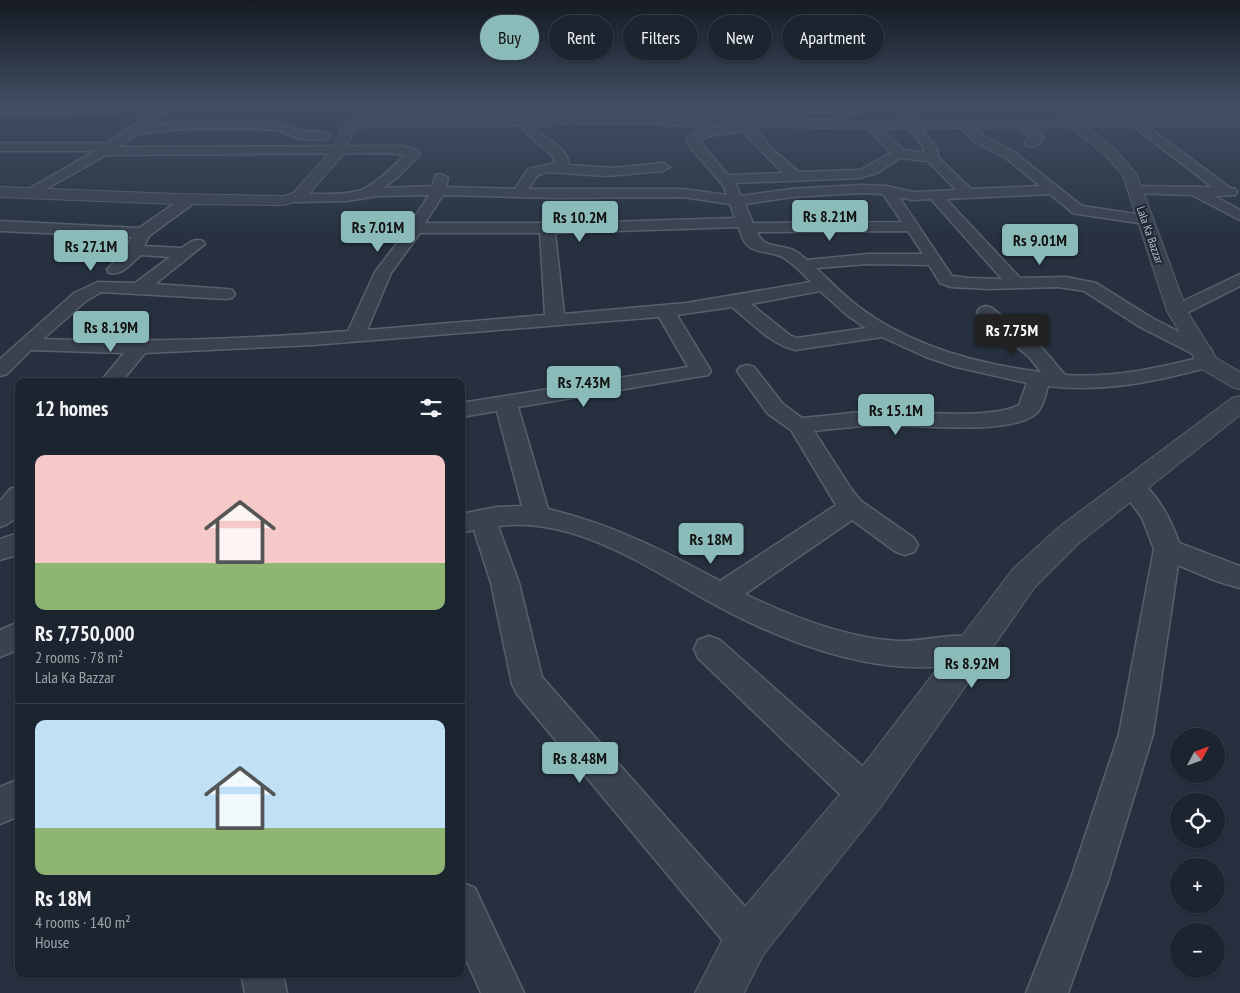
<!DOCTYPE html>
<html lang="en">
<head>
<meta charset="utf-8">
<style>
  body { margin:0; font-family:"PT Sans Narrow",sans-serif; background:#29303b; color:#f1f3f6; height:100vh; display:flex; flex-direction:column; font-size:19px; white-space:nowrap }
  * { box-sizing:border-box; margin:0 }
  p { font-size:16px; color:#a0a4aa }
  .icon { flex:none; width:28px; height:28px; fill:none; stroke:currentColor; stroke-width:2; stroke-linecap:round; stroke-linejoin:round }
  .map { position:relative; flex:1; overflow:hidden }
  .side { position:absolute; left:15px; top:378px; width:450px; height:600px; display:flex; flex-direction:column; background:#1c242f; border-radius:10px; box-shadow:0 1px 4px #0004,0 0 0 1px #3a414b }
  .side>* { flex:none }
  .banner { position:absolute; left:480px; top:15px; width:475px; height:45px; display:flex; gap:10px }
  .needle { width:32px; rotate:49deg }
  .fabs { position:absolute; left:1170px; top:728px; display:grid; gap:10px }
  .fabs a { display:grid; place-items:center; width:55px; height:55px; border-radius:50%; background:#1c242f; box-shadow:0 1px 4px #0004,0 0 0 1px #3a414b; font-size:25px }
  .price { position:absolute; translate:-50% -42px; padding:0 11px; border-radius:5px; background:#8bbbb9; color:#111; font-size:16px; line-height:32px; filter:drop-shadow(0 1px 2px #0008) }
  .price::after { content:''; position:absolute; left:50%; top:30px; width:15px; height:11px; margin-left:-8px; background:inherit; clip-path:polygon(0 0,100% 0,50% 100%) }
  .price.current { background:#222; color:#fff }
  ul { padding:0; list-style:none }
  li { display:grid; align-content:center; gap:10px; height:265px; padding:0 20px }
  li+li { border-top:1px solid #3a414b }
  li span { display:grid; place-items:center; height:155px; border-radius:10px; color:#555 }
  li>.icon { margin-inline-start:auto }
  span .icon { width:90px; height:90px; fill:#fffc; stroke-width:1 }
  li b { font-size:21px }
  h2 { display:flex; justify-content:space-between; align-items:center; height:60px; padding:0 20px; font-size:21px }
  .tag { padding:0 18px; border-radius:22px; background:#1c242f; box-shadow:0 1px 4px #0004,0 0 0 1px #3a414b; font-size:18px; line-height:45px }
  .tag.current { background:#8bbbb9; color:#111 }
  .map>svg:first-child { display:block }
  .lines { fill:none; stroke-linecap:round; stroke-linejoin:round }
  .minor-casing { stroke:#58606d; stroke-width:3 }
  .tertiary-casing { stroke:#58606d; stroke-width:2 }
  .minor { fill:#3a424f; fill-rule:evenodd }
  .tertiary { fill:#3a424f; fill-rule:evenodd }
  .labels { text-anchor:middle; stroke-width:4; stroke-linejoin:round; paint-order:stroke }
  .far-street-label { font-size:12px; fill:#b6bdca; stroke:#1f2734 }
</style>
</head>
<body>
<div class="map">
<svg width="1240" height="993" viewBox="0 0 1240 993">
  <rect width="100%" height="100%" fill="#26303f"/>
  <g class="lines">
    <g class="minor-casing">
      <path id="minor" d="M164 105H176L149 126C187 122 243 117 280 124 287 125 294 130 302 131 311 133 324 129 331 136L325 140 300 139 277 130 247 128 181 129 137 134 118 147 402 146 418 151 420 154 398 177 383 188 432 186 436 175 441 174 448 178 446 187 515 189 528 169 555 163 553 156 523 130 524 121 530 118 536 121 535 129C545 138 570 149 568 165L614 168 663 163 670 167 663 171 606 176 548 172 538 175 528 189H683L727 195 723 185 690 147 687 140C698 126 721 128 737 125L731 124 729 122 732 110 745 107H863L865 109 863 111 859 112 741 114V120L747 121 749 125 753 127 775 152 799 172 860 170 891 153 865 125 871 122 875 123 903 150 925 153 922 145 892 105H903L937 149 938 157 971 189 1040 186 1006 158 974 141 959 125 965 122 969 123 982 135 1014 152 1082 206 1150 216 1153 219 1150 222 1145 224 1078 214 1073 213 1050 194 946 199 1020 278 1066 277 1096 283 1154 319 1209 347 1212 351 1209 355 1202 357 1195 355 1140 327 1084 291 1058 287 988 289 951 287 940 283 929 265 868 264 816 268C830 281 843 295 859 307 910 346 978 364 1041 372L1029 357 980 316 977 312 980 308 986 306 992 308 1043 349 1065 375C1114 378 1159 368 1206 356L1213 358 1216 362 1213 366C1158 381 1104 393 1048 386 1045 396 1043 410 1033 416 1000 436 918 424 878 425 857 426 835 429 814 431L852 490 861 501 914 538 918 545 914 552 905 555 896 552 852 520 745 594C790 616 847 638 898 641 925 642 958 630 982 639L986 648 982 657C897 688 783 643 708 601 645 566 574 516 498 526L519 583 542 677 761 925 767 939 761 953 747 959 733 953 517 694 512 684 491 583 474 530 461 533V514L497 507 522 506 497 411 461 417V403L688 367 659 317 313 345 145 353 122 381H101L124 353 31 350 7 374 0 376V359L74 293 98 282 135 283 170 257 141 255C131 263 123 276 109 273L107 269 128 249 127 247 132 237 0 231V221L139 228 184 197H194L196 200 194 203 149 236 144 246 182 248C189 243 193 238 203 241L205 244 155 284 226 289 232 290 235 294 232 298 226 299 101 292 86 301 43 339C145 343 246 339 348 331L375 272 402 237 429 195 378 196 347 201 295 202 290 201 288 198 290 195 295 194C315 193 339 196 358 191 373 187 394 166 405 155L388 153 106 155 32 197 27 196 25 193 27 190 95 151H0V143H107ZM742 131 783 173 728 175 699 141 709 136ZM900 158 928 161 956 190 913 192 887 186 860 185 792 189 741 196 735 183 860 178 877 173ZM860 193 883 194 902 222 753 223 745 204 792 197ZM443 195 558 198 683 197 730 204 735 218 575 223H425ZM899 197 913 200 931 199 1002 279 969 278 952 276ZM739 227C746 259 763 247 784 258 794 264 803 274 811 282L686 303 564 314 555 233ZM908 231 923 254H868L807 260C802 256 798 252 793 250 779 244 764 249 757 232ZM420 233H540L545 315 367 330 391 273ZM820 291 848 316 866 328 797 338 791 336 751 304ZM732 307C752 323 770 344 795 350L882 337 926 357 956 367 1027 383 1019 405C987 421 916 410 878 411 853 412 827 416 802 418L783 404 754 367 747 365 740 367 737 371 768 414 791 430 836 505 720 581C663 550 611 524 548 509L518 407 708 375 711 371 677 315Z
        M356 105H367L363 124 357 127 351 124Z
        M462 105H473L475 113 471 123H463L461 121 463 113Z
        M521 105H549L544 108 515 113 490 124 484 121 508 108Z
        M1174 105H1189L1225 120 1227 122 1225 124H1217Z
        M117 106 121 107 123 109 121 111 0 115V109Z
        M1136 120 1140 121 1230 188 1235 189 1237 192 1235 195 1214 196 1240 210V220L1192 195 1130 193 1128 190 1135 186 1212 187 1132 125 1130 123 1132 121Z
        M1022 121 1041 133 1043 139C1039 145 1033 147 1027 146L1025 143 1031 137 1016 124Z
        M1240 274V286L1183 315 1177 316 1171 315 1168 311 1171 307Z
        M1131 477C1153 484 1172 521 1179 543L1240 566V588L1216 581 1178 565 1153 734 1108 881 1068 993H1026L1070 881 1119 734 1154 549 1142 518 1119 486 1122 480Z
        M19 486C19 506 22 521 0 527V501L10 489Z
        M19 533V554L0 560V539Z
        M19 622V649L0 657V630Z
        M709 636 720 640 879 781 884 794 879 807 866 812 853 807 698 658 694 649 698 640Z
        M19 779V816L0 824V787Z
        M461 882 475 888 524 993H481L461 948Z
        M241 974H283L287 993H245Z"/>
    </g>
    <g class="tertiary-casing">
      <path id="tertiary" d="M622 116 871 121 1060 120 1066 116 1074 120 1240 118V126L1086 127 1114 148 1137 175 1187 311 1216 358 1240 372V389L1232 387 1198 367 1191 351 1167 311 1123 175 1104 154 1069 127 871 129 622 124 364 127 354 130 344 153 305 199 284 205 176 204 0 197V187L176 194 284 196 293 193 333 149 344 125 363 119Z
        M1240 396V415L1079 543 1035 587 880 808 763 955 744 993H695L731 923 852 780 1013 569 1059 527 1232 398Z"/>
    </g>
    <use href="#minor" class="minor"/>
    <use href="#tertiary" class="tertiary"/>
  </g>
  <linearGradient id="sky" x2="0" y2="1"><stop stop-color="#151a23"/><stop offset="0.43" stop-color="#414e63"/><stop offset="1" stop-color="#414e63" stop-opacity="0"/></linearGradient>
  <rect width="1240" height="244" fill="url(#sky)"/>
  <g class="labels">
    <g class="far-street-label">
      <text transform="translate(1150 235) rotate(71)" y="4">Lala Ka Bazzar</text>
    </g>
  </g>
</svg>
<div class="fabs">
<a><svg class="needle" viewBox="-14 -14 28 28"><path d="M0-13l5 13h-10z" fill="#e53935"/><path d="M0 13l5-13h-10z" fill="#a0a4aa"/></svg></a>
<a><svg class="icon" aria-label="locate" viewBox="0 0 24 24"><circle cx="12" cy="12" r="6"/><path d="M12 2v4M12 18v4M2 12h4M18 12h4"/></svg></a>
<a>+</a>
<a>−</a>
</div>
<b class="price" style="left:830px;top:242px">Rs 8.21M</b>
<b class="price" style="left:580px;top:243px">Rs 10.2M</b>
<b class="price" style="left:378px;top:253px">Rs 7.01M</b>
<b class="price" style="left:1040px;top:266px">Rs 9.01M</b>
<b class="price" style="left:91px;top:272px">Rs 27.1M</b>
<b class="price" style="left:111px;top:353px">Rs 8.19M</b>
<b class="price current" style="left:1012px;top:356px">Rs 7.75M</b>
<b class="price" style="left:584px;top:408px">Rs 7.43M</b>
<b class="price" style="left:896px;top:436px">Rs 15.1M</b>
<b class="price" style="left:711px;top:565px">Rs 18M</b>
<b class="price" style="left:972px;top:689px">Rs 8.92M</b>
<b class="price" style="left:580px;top:784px">Rs 8.48M</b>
<div class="banner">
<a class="tag current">Buy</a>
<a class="tag">Rent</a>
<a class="tag">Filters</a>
<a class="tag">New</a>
<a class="tag">Apartment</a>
</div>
<section class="side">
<h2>12 homes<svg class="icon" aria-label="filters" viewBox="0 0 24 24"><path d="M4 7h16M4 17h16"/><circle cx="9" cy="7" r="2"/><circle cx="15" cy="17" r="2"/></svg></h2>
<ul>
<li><span style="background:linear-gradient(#f6c9c9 70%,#8fb573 0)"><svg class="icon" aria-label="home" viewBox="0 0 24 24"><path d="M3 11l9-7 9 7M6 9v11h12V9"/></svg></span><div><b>Rs 7,750,000</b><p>2 rooms · 78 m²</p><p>Lala Ka Bazzar</p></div></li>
<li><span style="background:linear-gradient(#bfe0f5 70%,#8fb573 0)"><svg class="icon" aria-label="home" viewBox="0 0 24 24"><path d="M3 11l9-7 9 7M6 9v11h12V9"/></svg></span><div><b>Rs 18M</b><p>4 rooms · 140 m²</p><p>House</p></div></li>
</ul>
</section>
</div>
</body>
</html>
